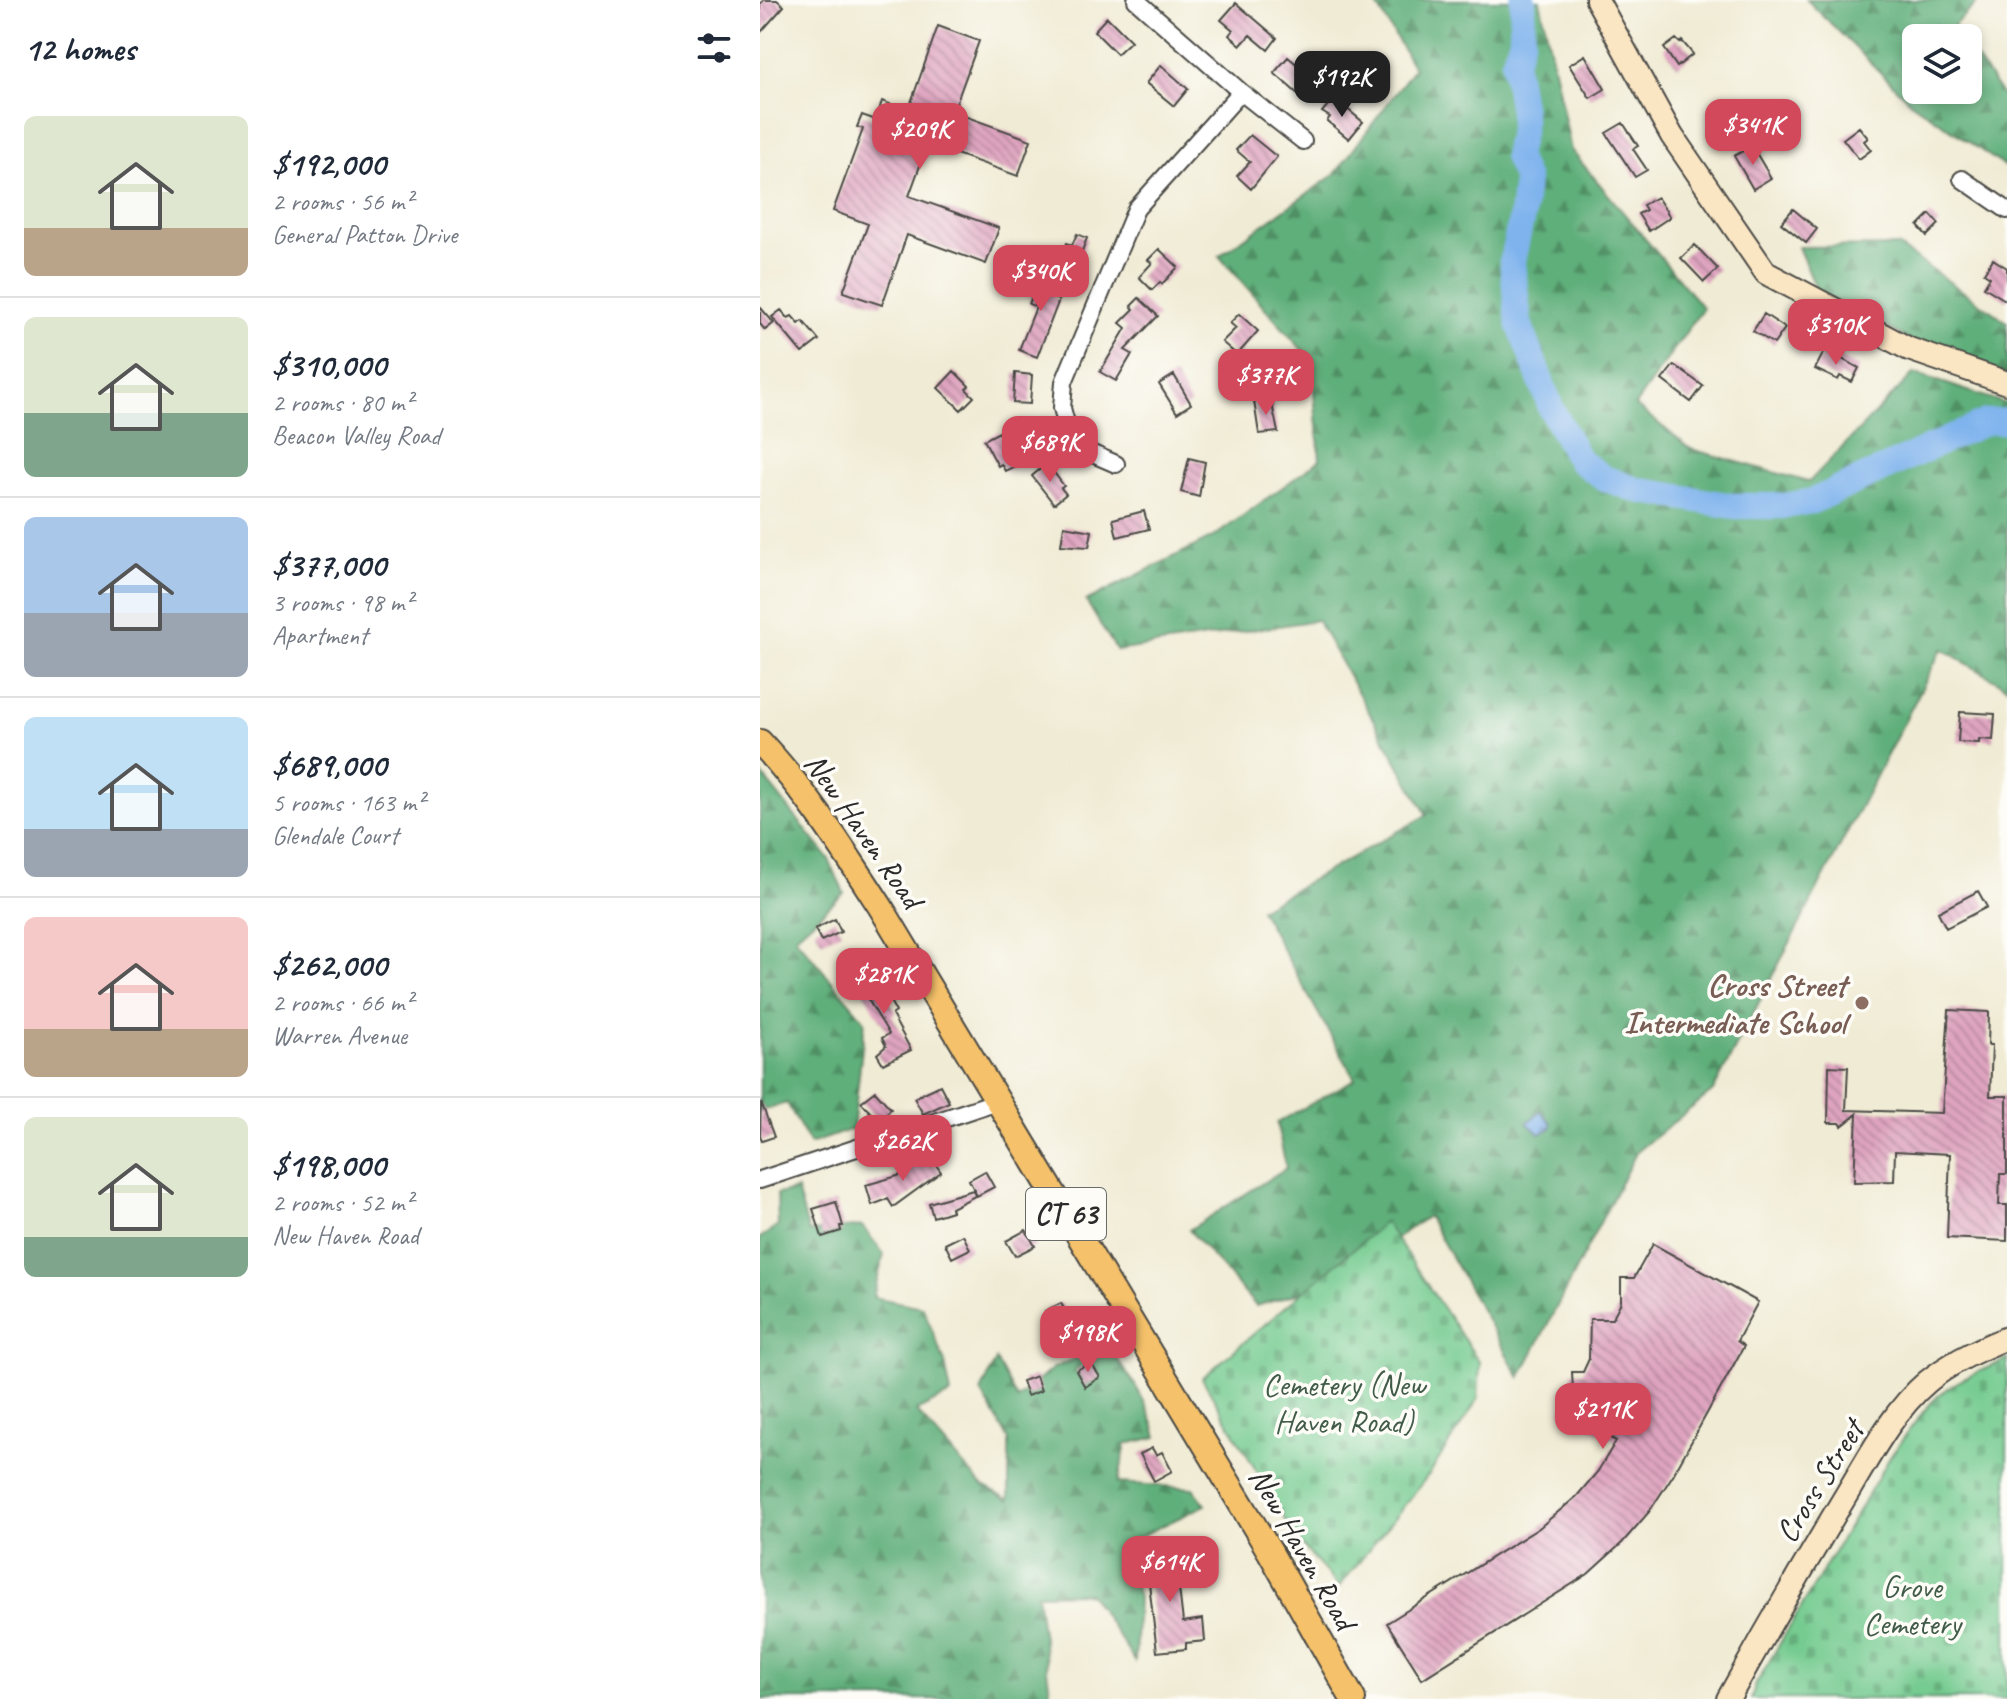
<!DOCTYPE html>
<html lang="en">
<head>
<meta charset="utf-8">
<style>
  body { margin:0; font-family:Caveat,sans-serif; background:#f6f6f7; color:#1f2937; height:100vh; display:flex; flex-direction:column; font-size:30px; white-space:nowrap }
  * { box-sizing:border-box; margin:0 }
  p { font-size:26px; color:#747a83 }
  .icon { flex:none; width:44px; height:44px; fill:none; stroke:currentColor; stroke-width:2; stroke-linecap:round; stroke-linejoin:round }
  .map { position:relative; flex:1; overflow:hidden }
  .side { display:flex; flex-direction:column; background:#fff; width:760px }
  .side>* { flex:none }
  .tools { position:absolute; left:1142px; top:24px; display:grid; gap:16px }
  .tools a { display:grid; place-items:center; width:80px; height:80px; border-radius:12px; background:#fff; box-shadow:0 4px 12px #0003; font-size:40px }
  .price { position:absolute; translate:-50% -68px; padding:0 18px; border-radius:16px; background:#d1495b; color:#fff; font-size:26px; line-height:52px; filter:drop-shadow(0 2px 4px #0008) }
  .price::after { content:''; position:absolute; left:50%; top:48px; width:24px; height:18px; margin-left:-12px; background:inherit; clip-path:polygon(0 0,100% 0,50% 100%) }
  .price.active { background:#222; color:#fff }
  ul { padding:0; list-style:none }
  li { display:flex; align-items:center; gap:24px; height:200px; padding:0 24px }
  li+li { border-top:2px solid #e0e1e3 }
  li span { display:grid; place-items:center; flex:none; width:224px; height:160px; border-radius:12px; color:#555 }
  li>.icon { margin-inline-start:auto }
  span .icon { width:96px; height:96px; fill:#fffc; stroke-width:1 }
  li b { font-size:34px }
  h2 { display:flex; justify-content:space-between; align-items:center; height:96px; padding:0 24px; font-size:34px }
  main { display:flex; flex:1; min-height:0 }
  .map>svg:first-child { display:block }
  .forest { fill:url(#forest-firs); stroke:#456d52; stroke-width:2 }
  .cemetery { fill:url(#cemetery-stones); stroke:#507b5e; stroke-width:2 }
  .water { fill:url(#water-ripples); stroke:#556f8c; stroke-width:2 }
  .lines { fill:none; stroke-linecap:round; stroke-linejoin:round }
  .river { stroke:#7fb3ed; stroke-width:26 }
  .building { fill:url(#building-back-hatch) }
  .street-casing { stroke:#494844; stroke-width:20 }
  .secondary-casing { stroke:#494844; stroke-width:26 }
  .primary-casing { stroke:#494844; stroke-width:28 }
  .street { stroke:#fff; stroke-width:16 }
  .secondary { stroke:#fbe6c4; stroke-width:22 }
  .primary { stroke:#f5c16b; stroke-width:24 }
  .education-dot { fill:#8d6e63; stroke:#fdfcf7; stroke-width:3 }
  .labels { text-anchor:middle; stroke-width:7; stroke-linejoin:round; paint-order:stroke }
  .shield { fill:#fdfcf7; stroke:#6a6a68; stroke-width:2 }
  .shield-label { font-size:30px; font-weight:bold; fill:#2b2b2b }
  .street-label { font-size:32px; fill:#2b2b2b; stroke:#fdfcf7 }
  .education-label { font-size:32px; font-weight:bold; fill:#785e54; stroke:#fdfcf7; text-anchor:end }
  .park-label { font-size:32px; fill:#415b49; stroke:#fdfcf7 }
</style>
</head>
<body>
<main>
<section class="side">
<h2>12 homes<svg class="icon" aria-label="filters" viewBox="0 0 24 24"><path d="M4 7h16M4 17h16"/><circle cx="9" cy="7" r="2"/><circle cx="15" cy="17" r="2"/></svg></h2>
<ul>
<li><span style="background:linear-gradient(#dfe7d0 70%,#b9a48a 0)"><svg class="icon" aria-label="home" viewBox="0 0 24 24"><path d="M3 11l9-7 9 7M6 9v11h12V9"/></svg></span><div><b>$192,000</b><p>2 rooms · 56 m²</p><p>General Patton Drive</p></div></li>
<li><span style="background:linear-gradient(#dfe7d0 60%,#7fa58c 0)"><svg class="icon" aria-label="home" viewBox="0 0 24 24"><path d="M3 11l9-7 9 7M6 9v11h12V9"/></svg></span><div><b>$310,000</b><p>2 rooms · 80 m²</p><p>Beacon Valley Road</p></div></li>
<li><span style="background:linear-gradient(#a9c7e8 60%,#9aa5b1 0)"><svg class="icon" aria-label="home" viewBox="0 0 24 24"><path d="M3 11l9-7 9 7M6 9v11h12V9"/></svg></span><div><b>$377,000</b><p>3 rooms · 98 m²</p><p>Apartment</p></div></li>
<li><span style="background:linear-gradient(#bfe0f5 70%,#9aa5b1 0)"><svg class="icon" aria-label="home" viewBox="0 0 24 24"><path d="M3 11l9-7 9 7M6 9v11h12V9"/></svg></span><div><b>$689,000</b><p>5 rooms · 163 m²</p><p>Glendale Court</p></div></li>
<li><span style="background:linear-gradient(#f6c9c9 70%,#b9a48a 0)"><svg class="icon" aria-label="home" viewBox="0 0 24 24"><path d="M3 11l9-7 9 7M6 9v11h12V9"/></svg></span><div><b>$262,000</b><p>2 rooms · 66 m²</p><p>Warren Avenue</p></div></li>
<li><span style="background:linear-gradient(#dfe7d0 75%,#7fa58c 0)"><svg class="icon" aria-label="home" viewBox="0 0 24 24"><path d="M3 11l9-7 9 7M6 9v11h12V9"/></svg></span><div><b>$198,000</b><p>2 rooms · 52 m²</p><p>New Haven Road</p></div></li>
</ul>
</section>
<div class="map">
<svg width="1247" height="1699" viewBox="0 0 1247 1699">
  <defs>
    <pattern id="forest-firs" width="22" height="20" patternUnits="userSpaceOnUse" patternTransform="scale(2)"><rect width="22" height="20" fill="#5faf7a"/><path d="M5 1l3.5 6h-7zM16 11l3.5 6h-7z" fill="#4f8f64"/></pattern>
    <pattern id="cemetery-stones" width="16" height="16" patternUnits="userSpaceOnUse" patternTransform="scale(2)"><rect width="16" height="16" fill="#74cb90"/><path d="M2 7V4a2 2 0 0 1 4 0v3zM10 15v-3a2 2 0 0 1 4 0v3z" fill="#65ae7c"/></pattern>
    <pattern id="water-ripples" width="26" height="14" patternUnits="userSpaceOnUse" patternTransform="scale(2)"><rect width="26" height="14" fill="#7fb3ed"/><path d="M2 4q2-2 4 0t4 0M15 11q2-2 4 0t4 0" fill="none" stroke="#6892c0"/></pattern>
    <pattern id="building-back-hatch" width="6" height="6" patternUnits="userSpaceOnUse" patternTransform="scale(2)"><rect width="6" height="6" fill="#dfa4c0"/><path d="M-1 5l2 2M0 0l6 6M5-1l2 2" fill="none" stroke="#b5869c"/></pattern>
  </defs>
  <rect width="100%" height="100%" fill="#fdfcf7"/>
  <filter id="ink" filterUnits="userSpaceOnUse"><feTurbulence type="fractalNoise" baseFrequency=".0125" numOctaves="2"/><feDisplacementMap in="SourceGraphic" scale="16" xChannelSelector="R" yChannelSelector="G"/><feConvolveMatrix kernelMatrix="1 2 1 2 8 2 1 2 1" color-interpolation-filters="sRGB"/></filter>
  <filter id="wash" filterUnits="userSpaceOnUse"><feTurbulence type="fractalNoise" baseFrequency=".006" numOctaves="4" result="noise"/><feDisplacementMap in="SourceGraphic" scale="32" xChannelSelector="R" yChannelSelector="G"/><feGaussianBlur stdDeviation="1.8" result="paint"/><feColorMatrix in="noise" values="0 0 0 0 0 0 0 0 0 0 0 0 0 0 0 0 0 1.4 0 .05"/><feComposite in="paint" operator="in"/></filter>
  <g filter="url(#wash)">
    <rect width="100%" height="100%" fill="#f0ebd4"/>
    <path class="forest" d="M614 0H780L811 150 943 308 875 405 931 449 1049 482 1154 373 1247 404V687L1182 649 953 1091 877 1151 760 1378 668 1216 569 1284 496 1306 429 1230 526 1168 517 1123 595 1079 500 909 667 815 557 620 357 651 326 601 455 536 560 460 551 360 459 256 575 174 654 68Z
      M1047 0H1220L1194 25 1202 38H1156V90H1208V46L1247 102V168L1149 101Z
      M1138 246 1247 322V375L1166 348 1057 291 1038 247Z
      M0 772 69 859 84 893 35 937 105 1021 93 1129 50 1144 27 1103 0 1111Z
      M37 1190 49 1232 102 1226 124 1254 113 1297 163 1307 185 1363 191 1394 156 1411 221 1485 249 1500V1440L221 1392 236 1360 257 1399 293 1368 346 1345C368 1372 389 1402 397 1437L366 1444 358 1483 433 1488 446 1505 364 1544 378 1598 375 1661 329 1593 277 1594 291 1699H0V1238L18 1226 17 1194Z"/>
    <path class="cemetery" d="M625 1222 720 1363 718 1399 670 1473 579 1587 537 1540 442 1378Z
      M1247 1359V1699H991L996 1684 1130 1457C1144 1438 1157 1417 1174 1400 1192 1381 1223 1370 1247 1359Z"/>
    <path class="water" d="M781 1111 791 1123V1128L780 1134 767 1123Z"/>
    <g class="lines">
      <path class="river" d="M763 0 762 39 754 62 762 112V128L756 156 766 180 762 216 752 261 759 323 791 408 819 460 844 478 877 490 974 506H1023L1053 501 1226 422 1247 421"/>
    </g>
    <g id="blocks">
      <path class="building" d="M4 0H17L24 6 0 33V4Z
        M476 3 517 38 508 50 490 35 481 45 469 35 473 30 461 20Z
        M347 17 371 41 357 54 334 31Z
        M178 26 219 41 193 112 271 140 258 176 168 144 149 196 239 228 226 264 147 235 122 305 83 292 108 224 73 211 103 129 97 127 102 115 116 120 122 101 148 111Z
        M916 39 920 43 922 41 933 54 917 67 904 48Z
        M825 55 845 89 830 98 809 65Z
        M528 57 552 77 539 95 514 73Z
        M401 65 428 89 414 106 386 83Z
        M574 98 603 122 589 139 567 121 570 117 562 112Z
        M863 123 878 146 873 149 887 170 875 177 846 133Z
        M1099 127 1108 138 1104 141 1111 150 1099 159 1083 139Z
        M490 135 517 157 491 189 477 176 490 162 476 150Z
        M992 146 1011 178 993 189 974 156Z
        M897 197 910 217 889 231 878 214 886 210 883 205Z
        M1033 209 1057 229 1046 243 1021 223Z
        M1170 214 1179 224 1167 236 1158 226Z
        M317 234 327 238 315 269 299 263 307 243 312 245Z
        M935 245 958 269 944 282 921 258Z
        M399 249 418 267 402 284 400 282 392 290 379 277 392 263 388 260Z
        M1233 259 1247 268V301L1224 287 1230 277 1224 273Z
        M282 271 301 279 293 298 299 300 277 357 259 350 276 307 269 304Z
        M379 298 398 316 365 350 372 354 356 381 340 372 366 328 360 323 374 309 371 306Z
        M0 307 14 323 5 330 0 324Z
        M21 310 28 318 32 316 39 324 43 321 59 340 42 353 12 317Z
        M479 314 498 331 477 355 462 342 476 328 470 323Z
        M1004 314 1025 328 1014 344 993 331Z
        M1065 350 1099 368 1092 382 1080 376 1078 380 1055 369Z
        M914 365 943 386 931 402 902 380Z
        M194 371 209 386 206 389 214 397 201 410 178 388Z
        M255 373 272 375 270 404 253 403Z
        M414 375 431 404 417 413 399 384Z
        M511 399 518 432 499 434 494 401Z
        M239 432 256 466 245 471 241 464 238 466 224 440Z
        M429 458 445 462 439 497 421 492Z
        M284 466 289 473 292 470 304 486 301 488 306 494 294 504 272 476Z
        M384 511 389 529 357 537 353 519Z
        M304 526 332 531 329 547 301 545Z
        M1200 712 1235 714 1233 740 1219 739V743L1198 742Z
        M1218 891 1227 907 1186 928 1178 912Z
        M75 919 81 932 61 941 55 929Z
        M111 966 136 1012 132 1015 151 1050 123 1064 117 1054 126 1046 122 1038 129 1034 98 983 102 980 98 973Z
        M1189 1010 1229 1012 1228 1045H1232L1230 1096H1247V1174H1240L1239 1205H1247V1241L1187 1238 1190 1154 1135 1151 1134 1181 1094 1182 1097 1114 1082 1126 1080 1123H1068L1069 1066 1088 1067 1086 1110 1182 1113Z
        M180 1085 189 1102 163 1114 154 1098Z
        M115 1091 131 1109 118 1121 101 1102Z
        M1 1102 14 1137 2 1141 0 1135Z
        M169 1155 181 1172 133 1207 128 1199 112 1205 106 1185 141 1175Z
        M225 1171 234 1187 217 1196 209 1180Z
        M213 1190 215 1196 191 1208 192 1211 173 1217 169 1203Z
        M76 1202 83 1226H80L81 1231 62 1237 53 1209Z
        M266 1230 275 1246 255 1256 246 1241Z
        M203 1235 210 1249 192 1258 185 1244Z
        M893 1244 998 1302 977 1341 984 1346 913 1475 889 1512 862 1543 828 1574 662 1679 627 1623 779 1528 817 1496 838 1471 856 1441 801 1411 813 1390 812 1372H823L829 1359 830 1319H852L861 1302V1278H874Z
        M301 1303 309 1319 293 1327 285 1311Z
        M330 1362 340 1377 325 1387 316 1371Z
        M276 1376 281 1391 267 1396 262 1381Z
        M392 1448 396 1455 402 1452 412 1471 394 1481 380 1454Z
        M414 1545 423 1622 443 1619 445 1641 426 1643V1649L397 1652 389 1583 392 1582 388 1548Z"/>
    </g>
  </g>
  <g filter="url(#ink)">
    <use href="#blocks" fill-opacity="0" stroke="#494844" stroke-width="2"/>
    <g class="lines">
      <g class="street-casing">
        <path id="street" d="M376 0 481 92 543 141
          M1202 179 1247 210
          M356 464 312 445 302 408 304 382 376 209 481 92
          M0 1180 238 1101"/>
      </g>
      <g class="secondary-casing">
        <path id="secondary" d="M837 0 912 136 1006 273 1149 349 1247 383
          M968 1699C1007 1629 1047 1560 1088 1492 1110 1455 1134 1410 1167 1382 1191 1362 1219 1349 1247 1338"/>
      </g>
      <g class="primary-casing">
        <path id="primary" d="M0 742C47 792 83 849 120 906L510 1552 593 1699"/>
      </g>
      <use href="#street" class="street"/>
      <use href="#secondary" class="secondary"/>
      <use href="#primary" class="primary"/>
    </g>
  </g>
  <circle class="education-dot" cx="1102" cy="1003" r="8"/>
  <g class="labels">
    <rect class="shield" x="266" y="1188" width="80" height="52" rx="6"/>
    <g class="shield-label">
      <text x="306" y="1224">CT 63</text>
    </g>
    <g class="street-label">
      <text transform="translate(104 830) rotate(55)" y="11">New Haven Road</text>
      <text transform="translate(1059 1481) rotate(-58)" y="11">Cross Street</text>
      <text transform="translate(543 1548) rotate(60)" y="11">New Haven Road</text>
    </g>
    <g class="education-label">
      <text x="1086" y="996">Cross Street<tspan x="1086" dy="37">Intermediate School</tspan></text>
    </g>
    <g class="park-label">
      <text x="584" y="1395">Cemetery (New<tspan x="584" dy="37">Haven Road)</tspan></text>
      <text x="1152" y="1597">Grove<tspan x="1152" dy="37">Cemetery</tspan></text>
    </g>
  </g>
</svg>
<div class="tools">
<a><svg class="icon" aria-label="layers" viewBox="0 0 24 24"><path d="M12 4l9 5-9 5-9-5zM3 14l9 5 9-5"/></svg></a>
</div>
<b class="price active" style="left:582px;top:119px">$192K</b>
<b class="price" style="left:993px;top:167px">$341K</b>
<b class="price" style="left:160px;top:171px">$209K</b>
<b class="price" style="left:281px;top:313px">$340K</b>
<b class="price" style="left:1076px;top:367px">$310K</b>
<b class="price" style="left:506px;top:417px">$377K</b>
<b class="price" style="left:290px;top:484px">$689K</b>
<b class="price" style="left:124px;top:1016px">$281K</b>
<b class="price" style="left:143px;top:1183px">$262K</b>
<b class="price" style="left:328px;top:1374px">$198K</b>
<b class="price" style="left:843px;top:1451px">$211K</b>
<b class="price" style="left:410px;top:1604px">$614K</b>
</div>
</main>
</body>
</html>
